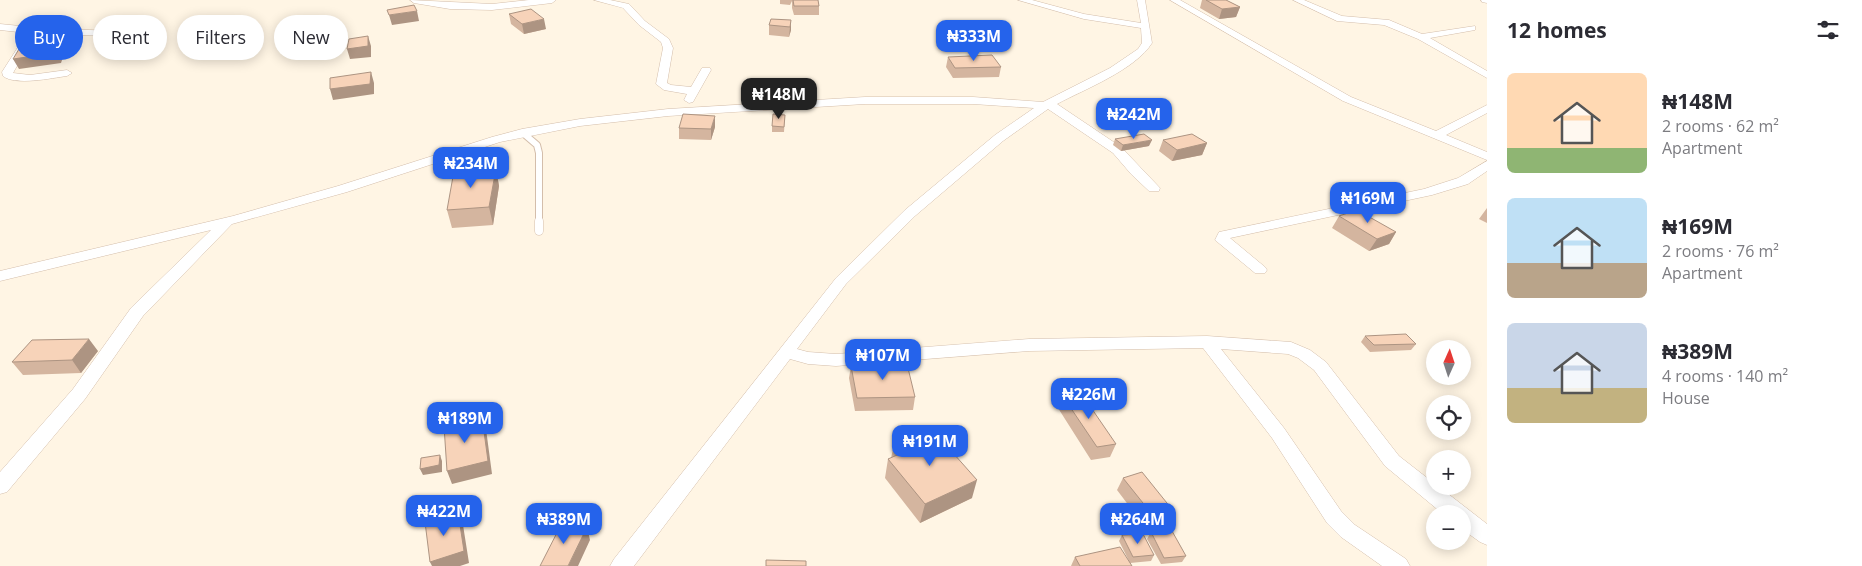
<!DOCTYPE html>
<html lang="en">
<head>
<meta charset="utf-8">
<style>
  body { margin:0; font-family:"Open Sans",sans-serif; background:#f7f7f7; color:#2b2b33; height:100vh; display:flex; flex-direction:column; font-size:19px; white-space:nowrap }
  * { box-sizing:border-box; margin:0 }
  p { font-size:16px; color:#7c7c81 }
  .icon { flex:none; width:28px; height:28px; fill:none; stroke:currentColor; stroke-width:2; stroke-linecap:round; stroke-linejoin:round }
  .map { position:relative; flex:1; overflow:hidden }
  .drawer { display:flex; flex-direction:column; background:#fff; width:375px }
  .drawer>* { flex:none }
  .hud { position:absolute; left:15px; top:15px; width:475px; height:45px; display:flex; gap:10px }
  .needle { width:32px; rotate:3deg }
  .tools { position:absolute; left:1426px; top:340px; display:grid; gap:10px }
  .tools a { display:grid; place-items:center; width:45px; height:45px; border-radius:50%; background:#fff; box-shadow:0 2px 12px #0003; font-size:25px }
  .price { position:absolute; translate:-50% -42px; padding:0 11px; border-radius:10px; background:#2563eb; color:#fff; font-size:16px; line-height:32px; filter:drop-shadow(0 1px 2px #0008) }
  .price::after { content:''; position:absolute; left:50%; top:30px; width:15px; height:11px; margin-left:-8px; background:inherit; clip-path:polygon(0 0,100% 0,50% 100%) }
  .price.active { background:#222; color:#fff }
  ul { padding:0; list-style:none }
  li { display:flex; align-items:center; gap:15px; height:125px; padding:0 20px }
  li span { display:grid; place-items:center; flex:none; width:140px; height:100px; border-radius:8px; color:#555 }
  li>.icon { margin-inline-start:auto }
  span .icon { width:60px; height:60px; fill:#fffc; stroke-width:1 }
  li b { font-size:21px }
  h2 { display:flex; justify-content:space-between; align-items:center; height:60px; padding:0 20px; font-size:21px }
  .pill { padding:0 18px; border-radius:22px; background:#fff; box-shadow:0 2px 12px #0003; font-size:18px; line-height:45px }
  .pill.active { background:#2563eb; color:#fff }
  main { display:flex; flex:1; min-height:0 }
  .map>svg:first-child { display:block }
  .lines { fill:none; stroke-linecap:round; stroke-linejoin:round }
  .lane-far1-casing { stroke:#d4beab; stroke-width:8 }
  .lane-casing { stroke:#d4beab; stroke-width:9 }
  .street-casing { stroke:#d4beab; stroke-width:1 }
  .lane-far1 { stroke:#fff; stroke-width:6 }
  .lane { stroke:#fff; stroke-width:8 }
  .street { fill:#fff; fill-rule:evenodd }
  .wall { fill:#d4b59f }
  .shaded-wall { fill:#ad9482 }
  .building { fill:#f7d3b9; stroke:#ad9482 }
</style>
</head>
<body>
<main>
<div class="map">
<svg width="1487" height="566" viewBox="0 0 1487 566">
  <rect width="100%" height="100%" fill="#fff5e4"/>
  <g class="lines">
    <g class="lane-far1-casing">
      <path id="lane-far1" d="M523 133 537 145 539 153V223"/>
    </g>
    <g class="lane-casing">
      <path id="lane" d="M539 221V231"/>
    </g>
    <g class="street-casing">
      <path id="street" d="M410 0 492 4 529 0H556L552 3 492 10 450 9 414 3Z
        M594 0H610L629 4 645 21 669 39 673 48 667 83 671 85 691 87 702 68H710L711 70 693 102 689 103 684 100 687 94 664 90 656 84 663 48 661 42 639 25 623 8Z
        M1018 0H1032L1084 14 1141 23 1137 0H1145L1152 43C1135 70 1085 89 1057 104L1121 147 1160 188 1159 191H1149L1131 174 1113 153 1048 109 1003 141 915 216 846 284 797 349 808 352 836 354 1029 339 1207 336 1291 342 1310 350 1326 362 1399 456 1435 484V486H1438L1487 524V545L1480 542 1462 529V514H1443L1385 466 1314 370 1298 358 1288 354 1221 349 1284 428 1341 511 1355 525 1406 559 1410 566H1382L1341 537 1327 523 1272 438 1203 348 1029 351 836 366 808 364 790 359 634 566H610L614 559 836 278 905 210 995 135 1034 108 973 104H865L668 116 580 126 500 142 347 192 232 224 143 316 85 399 7 492 0 494V472L73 389 131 308 211 230 0 281V271L233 216 338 186 492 137 522 129 580 119 668 109 865 97H973L1043 102 1110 68 1138 49 1142 43 1141 28 1084 19Z
        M1170 0H1180L1351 97 1436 131 1487 105V113L1446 135 1487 152V160L1343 101Z
        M1293 0H1304L1342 16 1389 20 1422 34 1475 26V30L1430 38 1487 71V78L1418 39 1384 25 1337 21Z
        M1481 0H1487V3L1482 2Z
        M0 24 50 29 127 31 132 34 127 37 36 33 13 73 30 75 67 70 72 73 67 76C52 78 15 86 3 76L2 72 27 33 0 30Z
        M1487 161V171L1468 184 1432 195 1230 238 1265 267 1267 270 1265 273H1255L1215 240 1219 232 1224 231 1424 189 1458 178Z"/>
    </g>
    <use href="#lane-far1" class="lane-far1"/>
    <use href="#lane" class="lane"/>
    <use href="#street" class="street"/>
  </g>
  <path class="wall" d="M780 0H818L819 6V15H794L792 8V1L790 5 780 4Z
    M1202 0H1226L1240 7 1236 17 1219 19 1200 8Z
    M509 14 546 29 524 34 511 24Z
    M791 20V30L789 37 769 35V25Z
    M948 57 1001 67 999 77 953 78 946 67Z
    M785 115 784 132H772V126Z
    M715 127 711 140 679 139V128Z
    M1115 139 1149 146 1121 151 1113 145Z
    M1163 140 1207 143 1202 155 1172 161 1159 151Z
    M496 169 499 186 493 225 452 228 447 210Z
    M1487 208V223L1479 219Z
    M1339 216 1396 232 1389 244 1369 251 1332 228Z
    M1365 336 1416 344 1411 350 1370 352 1361 342Z
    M98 351 81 373 23 375 12 362Z
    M851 366 915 397 913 410 855 411 849 378Z
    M1062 395 1116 444 1110 457 1091 460 1058 408Z
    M895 441 972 498 920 523 885 478 888 459 891 458Z
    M1123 478 1175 513 1168 526 1148 531 1117 490Z
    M1151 532 1186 556 1182 562 1161 564 1147 539Z
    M1122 535 1154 555 1151 561 1130 563 1132 566H1071L1075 557 1129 561 1119 541Z"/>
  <path class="shaded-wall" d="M1240 7 1236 17 1219 19 1222 9Z
    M417 11 419 21 392 25 389 15Z
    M544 19 546 29 524 34 522 24Z
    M791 20V30L789 37 790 27Z
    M313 28 317 38 316 50 292 52 288 42Z
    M368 36 371 46V57L350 59 347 49Z
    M58 44 64 54 61 63 19 69 13 59Z
    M371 72 374 83V94L333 100 330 89Z
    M715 116V127L711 140V129Z
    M1152 140 1149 146 1121 151 1123 145Z
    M1207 143 1202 155 1172 161 1177 150Z
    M496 169 499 186 493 225 489 207Z
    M1396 232 1389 244 1369 251 1377 239Z
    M89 339 98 351 81 373 72 360Z
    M482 417 486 429 492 474 452 484 447 471Z
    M440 455 442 461V472L423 475 420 469Z
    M977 480 972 498 920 523 925 504Z
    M458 512 463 525 469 563 460 566H432L430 562Z
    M1175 513 1168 526 1148 531 1155 518Z
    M587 527 590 540 578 566H568Z"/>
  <path class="building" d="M793 0H818L819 6H794Z
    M1206 0H1226L1240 7 1222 9Z
    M414 5 417 11 389 15 387 10Z
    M531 9 544 19 522 24 509 14Z
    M771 19 791 20 790 27 769 25Z
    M313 28 312 40 288 42 293 30Z
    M368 36V46L347 49 349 39Z
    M58 44 55 53 13 59 19 49Z
    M992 55 1001 67 955 68 948 57Z
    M371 72 370 84 330 89V78Z
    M683 114 715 116 711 129 679 128Z
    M773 114 785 115 784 127 772 126Z
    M1144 134 1152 140 1123 145 1115 139Z
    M1192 134 1207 143 1177 150 1163 140Z
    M496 169 489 207 447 210 454 171Z
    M1357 210 1396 232 1377 239 1339 216Z
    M1406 334 1416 344 1374 345 1365 336Z
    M89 339 72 360 12 362 32 340Z
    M907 364 915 397 857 398 851 366Z
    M1081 393 1116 444 1097 447 1062 395Z
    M482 417 488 461 447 471 444 426Z
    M916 432 925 442 938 436 977 480 925 504 888 459 904 452 895 441Z
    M440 455 439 465 420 469 421 458Z
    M1142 472 1175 513 1155 518 1123 478Z
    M458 512 464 551 430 562 425 522Z
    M563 521 587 527 568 566H540Z
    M1172 531 1186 556 1164 558 1151 532Z
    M1143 534 1154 555 1133 557 1122 535Z
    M1120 547 1132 566H1080L1075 557Z
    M766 560 806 561V566H766Z"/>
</svg>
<div class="tools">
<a><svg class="needle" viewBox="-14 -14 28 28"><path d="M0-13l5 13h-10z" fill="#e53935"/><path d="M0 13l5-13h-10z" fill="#7c7c81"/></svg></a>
<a><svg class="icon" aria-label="locate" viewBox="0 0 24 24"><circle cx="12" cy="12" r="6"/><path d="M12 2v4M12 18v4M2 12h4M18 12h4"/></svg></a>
<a>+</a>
<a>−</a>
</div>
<b class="price" style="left:974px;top:62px">₦333M</b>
<b class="price active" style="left:779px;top:120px">₦148M</b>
<b class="price" style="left:1134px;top:140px">₦242M</b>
<b class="price" style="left:471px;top:189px">₦234M</b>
<b class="price" style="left:1368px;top:224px">₦169M</b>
<b class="price" style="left:883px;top:381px">₦107M</b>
<b class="price" style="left:1089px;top:420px">₦226M</b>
<b class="price" style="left:465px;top:444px">₦189M</b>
<b class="price" style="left:930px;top:467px">₦191M</b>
<b class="price" style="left:444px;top:537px">₦422M</b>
<b class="price" style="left:564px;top:545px">₦389M</b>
<b class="price" style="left:1138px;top:545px">₦264M</b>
<div class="hud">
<a class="pill active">Buy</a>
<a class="pill">Rent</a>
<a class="pill">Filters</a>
<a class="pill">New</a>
</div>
</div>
<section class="drawer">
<h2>12 homes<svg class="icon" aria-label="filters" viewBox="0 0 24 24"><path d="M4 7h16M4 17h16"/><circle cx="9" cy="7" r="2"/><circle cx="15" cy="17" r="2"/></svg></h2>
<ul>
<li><span style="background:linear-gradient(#ffd9b3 75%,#8fb573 0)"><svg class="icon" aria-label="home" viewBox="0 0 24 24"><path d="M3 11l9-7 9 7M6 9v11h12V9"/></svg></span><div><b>₦148M</b><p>2 rooms · 62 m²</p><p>Apartment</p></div></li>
<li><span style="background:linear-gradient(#bfe0f5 65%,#b9a48a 0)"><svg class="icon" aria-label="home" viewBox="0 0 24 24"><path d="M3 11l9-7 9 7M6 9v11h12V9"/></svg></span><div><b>₦169M</b><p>2 rooms · 76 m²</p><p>Apartment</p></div></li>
<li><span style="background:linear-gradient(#c9d6e8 65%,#c2b280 0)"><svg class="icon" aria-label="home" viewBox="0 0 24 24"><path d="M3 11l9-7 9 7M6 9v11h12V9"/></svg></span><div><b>₦389M</b><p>4 rooms · 140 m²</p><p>House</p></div></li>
</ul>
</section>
</main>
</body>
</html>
